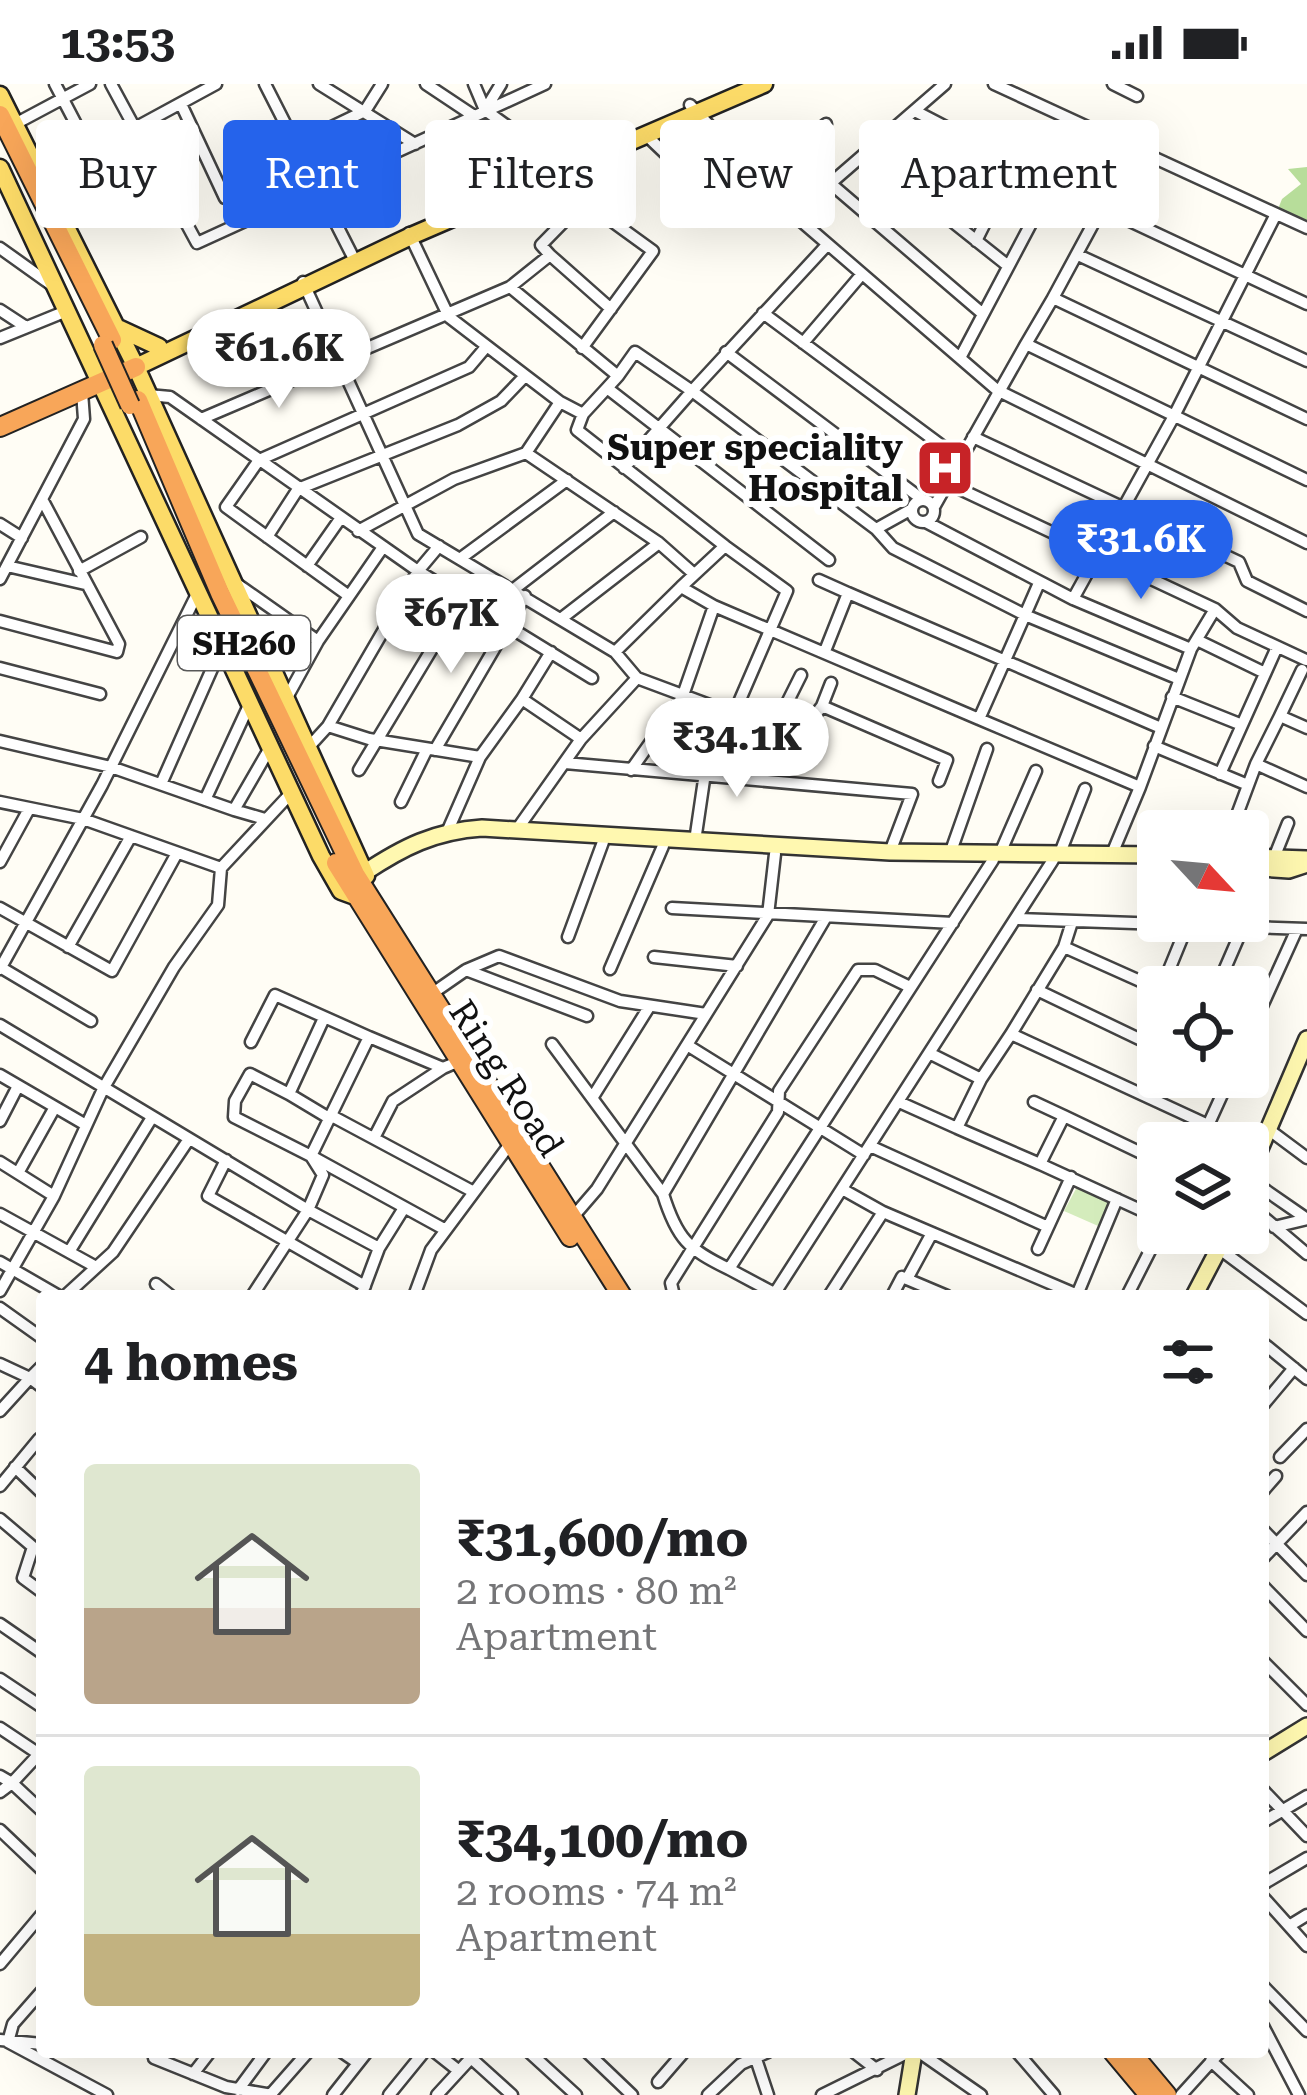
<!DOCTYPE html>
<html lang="en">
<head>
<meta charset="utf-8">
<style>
  body { margin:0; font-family:"Roboto Serif",serif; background:#f2f2f2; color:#202124; height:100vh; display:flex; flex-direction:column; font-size:45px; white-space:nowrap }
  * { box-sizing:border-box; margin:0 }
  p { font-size:39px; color:#757577 }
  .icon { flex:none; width:66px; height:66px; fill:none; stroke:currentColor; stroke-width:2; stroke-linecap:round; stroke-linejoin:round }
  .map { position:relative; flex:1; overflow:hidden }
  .side { position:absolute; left:36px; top:1206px; width:1233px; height:768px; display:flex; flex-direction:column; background:#fff; border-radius:12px; box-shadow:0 12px 48px #0002 }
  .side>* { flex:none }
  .banner { position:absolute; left:36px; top:36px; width:1236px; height:108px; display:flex; gap:24px }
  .needle { width:78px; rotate:116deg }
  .buttons { position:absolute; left:1137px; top:726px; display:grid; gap:24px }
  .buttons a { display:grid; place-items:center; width:132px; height:132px; border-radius:12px; background:#fff; box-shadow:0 12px 48px #0002; font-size:60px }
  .price { position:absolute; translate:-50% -102px; padding:0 27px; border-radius:42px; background:#fff; color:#222; font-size:39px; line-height:78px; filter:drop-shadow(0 3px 6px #0008) }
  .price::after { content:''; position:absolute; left:50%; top:72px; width:36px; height:27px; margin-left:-18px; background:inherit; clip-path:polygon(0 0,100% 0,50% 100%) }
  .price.current { background:#2563eb; color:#fff }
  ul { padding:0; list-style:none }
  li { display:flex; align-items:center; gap:36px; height:300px; padding:0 48px }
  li+li { border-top:3px solid #e0e0e0 }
  li span { display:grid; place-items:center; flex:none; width:336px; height:240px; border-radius:12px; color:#555 }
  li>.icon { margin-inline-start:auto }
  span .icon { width:144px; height:144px; fill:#fffc; stroke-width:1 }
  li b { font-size:51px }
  h2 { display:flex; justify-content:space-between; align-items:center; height:144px; padding:0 48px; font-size:51px }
  .pill { padding:0 42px; border-radius:12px; background:#fff; box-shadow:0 12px 48px #0002; font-size:42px; line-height:108px }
  .pill.current { background:#2563eb; color:#fff }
  .status { display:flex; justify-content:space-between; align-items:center; height:84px; padding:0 60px; background:#fff; direction:ltr }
  .status svg { height:33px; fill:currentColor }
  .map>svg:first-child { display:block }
  .green { fill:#d4ecbc }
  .forest { fill:#b7dd9a }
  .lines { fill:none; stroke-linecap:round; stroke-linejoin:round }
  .street-casing { stroke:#444; stroke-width:15 }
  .secondary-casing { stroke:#333; stroke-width:20 }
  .primary-casing { stroke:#222; stroke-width:21 }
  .highway-casing { stroke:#222; stroke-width:22 }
  .street { stroke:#fff; stroke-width:10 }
  .secondary { stroke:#fff8b0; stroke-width:15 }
  .primary { stroke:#fcdb68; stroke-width:16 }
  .highway { stroke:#f8a659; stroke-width:18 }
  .highway-bridge-casing { stroke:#222; stroke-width:22; stroke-linecap:butt }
  .highway-bridge { stroke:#f8a659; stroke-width:18 }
  .labels { text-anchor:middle; stroke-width:12; stroke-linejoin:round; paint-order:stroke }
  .shield { fill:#fff; stroke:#585858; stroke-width:3 }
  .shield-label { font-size:33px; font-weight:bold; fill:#111 }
  .poi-label { font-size:36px; font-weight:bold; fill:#111; stroke:#fff; text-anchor:end }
  .street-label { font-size:36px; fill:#111; stroke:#fff }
</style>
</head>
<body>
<div class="status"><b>13:53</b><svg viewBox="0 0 49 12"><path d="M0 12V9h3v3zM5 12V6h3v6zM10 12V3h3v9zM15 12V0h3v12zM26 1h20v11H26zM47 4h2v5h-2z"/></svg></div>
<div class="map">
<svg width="1307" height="2011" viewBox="0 0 1307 2011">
  <rect width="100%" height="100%" fill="#fffdf5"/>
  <path class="green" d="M1077 1103 1108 1118 1105 1145 1064 1127Z"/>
  <path class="forest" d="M1307 83V146L1276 130 1282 115 1301 100 1288 85Z"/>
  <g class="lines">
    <g class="street-casing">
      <path id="street" d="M55 0 122 128 166 102
        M111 0 197 159 545 0
        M265 0 352 171
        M319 0 415 60
        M426 0 474 32
        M474 0 485 26 557 78 584 117 653 167 582 264
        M945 0 794 131 997 306 1307 459
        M994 0 1307 144
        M1113 0 1137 12
        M181 20 225 114
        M690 21 794 131
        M487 23 501 0
        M915 27 1102 124 1307 220
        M906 35 961 81
        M15 40 90 0
        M135 44 216 0
        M647 52 711 113
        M294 61 365 27 382 0
        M1133 66 1053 214 1307 335
        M866 69 1007 181
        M758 96 826 40
        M830 99 983 230
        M936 127 974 58
        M409 149 449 233 560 318 526 369 659 459 562 534
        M976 157 1015 79
        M827 161 692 307 876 445
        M0 164 53 202
        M550 171 611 225
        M1078 171 1307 277
        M303 198 418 450 615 568
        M510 203 550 171 541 161 584 117
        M0 226 26 243
        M763 229 961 376
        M0 254 69 226
        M803 259 862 190
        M1026 260 1053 214
        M726 268 923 416
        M960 274 1053 98
        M618 292 635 268 692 307 624 384
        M148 311 170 313 418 487 592 594
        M560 318 583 330 607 304
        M583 330 577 346 725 462 681 503
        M201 335 510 203 618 292 607 304 829 476
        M973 353 1239 478 1247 497 1307 527
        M949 400 1215 525 1237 544 1306 576
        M912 427a11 11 0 1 1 22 0a11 11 0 1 1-22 0Z
        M934 423 1026 260 1307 396
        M926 438 1073 515 1174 332 1276 130
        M0 440 22 454
        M358 447 454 395 526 369
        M267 453 298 405 458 341 501 317 524 293
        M659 459 694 490
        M725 462 787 507 733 632
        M461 474 567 396
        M7 482 85 500
        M307 482 340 435
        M79 487 141 453
        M0 495 84 335 82 308
        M819 496 848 509
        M1039 499 1025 531 1179 595
        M237 500 318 557
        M514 505 614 428
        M349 512 226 423 259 376 469 283 486 263
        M1073 515 1191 565
        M0 537 117 568 119 560 43 417
        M1199 557 1265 589
        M825 567 848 509 1161 644
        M0 584 100 610
        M1302 586 1280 632 1307 644
        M637 594 798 654
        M831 599 822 622 947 676 939 697
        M1172 613 1242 641
        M522 615 551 568
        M285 617 318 557 383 463
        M979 635 1140 703 1112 770
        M328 642 418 487 439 462
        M774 645 801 591
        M0 657 111 683 234 726 271 662
        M1154 662 1248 701
        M307 665 328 642 369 655 480 673
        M435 666 525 512
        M565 679 912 710 890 768
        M1256 680 1280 632
        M359 686 462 515
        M631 686 682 614 714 522
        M1220 690 1277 563
        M755 694 798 654 822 622
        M161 700 223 560
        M1140 703 1191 565 1215 525
        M205 716 250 619
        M0 718 83 735 221 784 218 821 174 883 103 1005 54 1112 0 1207
        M401 718 427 665
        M234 726 265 735
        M518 744 581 655 637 594 615 568 681 503 714 522 979 635 1025 531 893 464 876 445 912 425
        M448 746 480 673 522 615 581 655
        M1231 747 1256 680 1307 703
        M695 757 705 689 745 636
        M951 767 987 665
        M1001 767 1036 687
        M1060 769 1085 705
        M1274 774 1288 739
        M0 778 29 725
        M221 784 292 708
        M0 824 112 887 177 769
        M672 824 953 839
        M1018 835 1307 845
        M1072 838 1064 863 1011 950 1208 1041
        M568 853 603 758
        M68 863 131 752
        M1064 863 1158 905
        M654 873 737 882
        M0 883 91 937
        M0 885 102 701 198 508
        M610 885 663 762
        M466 886 499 872 620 917 706 930
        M1162 903 1189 837
        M1217 903 1243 843
        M1037 906 1158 964
        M430 911 466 886 587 932
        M324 934 289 1010 329 1034
        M0 941 308 1126 252 1212
        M1248 953 1297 845
        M251 958 275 911 369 953
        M552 960 663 1110 826 833
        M687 961 864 1071
        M0 991 86 1041
        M981 995 1011 950
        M289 1010 250 990 235 1017 234 1033 311 1072 323 1091 308 1126 379 1164 361 1212
        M594 1011 649 923
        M899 1018 957 1044 981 995 931 970
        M1034 1018 1064 1032
        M330 1031 472 1107
        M0 1037 18 1002
        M957 1044 1040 1080
        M1268 1045 1307 1074
        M375 1052 393 1017 443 984
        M1200 1059 1230 993
        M870 1062 1048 1143
        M226 1076 208 1112 365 1202
        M1158 1077 1064 1032 1040 1080 1158 1134
        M0 1078 54 1112
        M18 1089 55 1023
        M1248 1094 1307 1135
        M842 1105 883 1128
        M663 1110C677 1155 688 1165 729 1185
        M1248 1120 1307 1170
        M0 1130 96 1183
        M572 1134 597 1105 768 831 775 770
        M1274 1143 1307 1135
        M444 1145 311 1072 369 953 443 984 464 975
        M1188 1149 1221 1166 1307 1230
        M379 1164 404 1124
        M1038 1165 1071 1093
        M69 1168 151 1035
        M0 1178 59 1212
        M907 1195 932 1149
        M156 1200 171 1212
        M774 1209 729 1185 993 776
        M1077 1211 1117 1115
        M65 1212 113 1168 189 1055
        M414 1212 431 1166 510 1060
        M674 1212 671 1199 778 1028 779 1007 858 886H875L910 903
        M773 1212 1053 776
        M829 1212 883 1128 1080 1212
        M892 1212 902 1193 947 1212
        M1127 1212 1159 1149
        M0 1224 42 1254
        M1263 1259 1307 1295
        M0 1280 30 1294 0 1327
        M42 1282 30 1294 42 1303
        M1263 1321 1294 1284
        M1280 1373 1307 1345
        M15 1383 42 1409
        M0 1402 39 1355
        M1263 1407 1276 1392
        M0 1435 33 1463 23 1494 42 1508
        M1263 1446 1307 1491
        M1263 1474 1307 1428
        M1263 1502 1307 1547
        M0 1540 42 1569
        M1263 1577 1307 1621
        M0 1595 42 1623
        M0 1644 39 1670 12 1699 42 1727
        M0 1692 12 1699 0 1708
        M1263 1706 1307 1752
        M1263 1738 1307 1712
        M0 1746 42 1786
        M1263 1800 1307 1774
        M1263 1813 1307 1862
        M1289 1842 1307 1831
        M0 1880 42 1830
        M1263 1902 1307 1947
        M42 1907 13 1940 8 1958 107 2011
        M1263 1942 1299 2011
        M0 1956 42 1960
        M159 1968 154 1974 226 2003 272 2011
        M342 1968 358 1979
        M435 1968 459 1987
        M529 1968 576 2011
        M587 1968 632 2011
        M854 1968 877 1986
        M919 1968 981 2011
        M1017 1968 1054 2011
        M755 1972 768 2011
        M1211 1977 1248 2011
        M193 1990 210 1968
        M658 1998 684 1968
        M238 2006 266 1968
        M271 2010 308 1968
        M333 2011 367 1968
        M389 2011 424 1968
        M437 2011 471 1974 512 2011
        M708 2011 741 1980 768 1968
        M822 2011 909 1968
        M1181 2011 1220 1968"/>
    </g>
    <g class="secondary-casing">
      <path id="secondary" d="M1248 773 1307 775
        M1248 783 1289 786 1307 780
        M364 789C403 763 435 747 482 744L890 768 1158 771
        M1248 1093 1307 955
        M1194 1212 1227 1149
        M1263 1669 1307 1642
        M907 2011 914 1968"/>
    </g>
    <g class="primary-casing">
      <path id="primary" d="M0 11 136 283 366 792
        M0 84 321 772 341 807 352 811
        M118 244 159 263
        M136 283 411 152 764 0"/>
    </g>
    <g class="highway-casing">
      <path id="highway" d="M0 31 112 256
        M138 316 220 509 355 790 622 1212
        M0 343 136 283
        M336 779 570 1153
        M1113 1968 1149 2011
        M1131 1968 1167 2011"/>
    </g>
    <use href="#street" class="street"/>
    <use href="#secondary" class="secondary"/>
    <use href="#primary" class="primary"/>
    <use href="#highway" class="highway"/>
    <g class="highway-bridge-casing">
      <path id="highway-bridge" d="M103 261 130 321"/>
    </g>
    <use href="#highway-bridge" class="highway-bridge"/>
  </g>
  <defs>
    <g id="hospital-square" transform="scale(3)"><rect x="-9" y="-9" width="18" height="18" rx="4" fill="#c72327" stroke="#fff"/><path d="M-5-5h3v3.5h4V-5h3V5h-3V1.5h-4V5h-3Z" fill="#fff"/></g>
  </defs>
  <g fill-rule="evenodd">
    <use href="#hospital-square" x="945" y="384"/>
  </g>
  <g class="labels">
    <rect class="shield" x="178" y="532" width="132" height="54" rx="9"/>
    <g class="shield-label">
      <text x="244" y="571">SH260</text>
    </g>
    <g class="poi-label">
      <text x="903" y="376">Super speciality<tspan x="903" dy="41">Hospital</tspan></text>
    </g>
    <g class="street-label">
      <text transform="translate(507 994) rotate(57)" y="13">Ring Road</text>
    </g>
  </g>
</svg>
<div class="buttons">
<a><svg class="needle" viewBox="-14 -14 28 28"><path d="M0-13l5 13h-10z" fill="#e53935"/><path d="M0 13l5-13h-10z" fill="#757577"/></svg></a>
<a><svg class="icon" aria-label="locate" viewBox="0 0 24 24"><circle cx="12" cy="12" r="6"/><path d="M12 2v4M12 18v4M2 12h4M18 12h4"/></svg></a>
<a><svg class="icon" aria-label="layers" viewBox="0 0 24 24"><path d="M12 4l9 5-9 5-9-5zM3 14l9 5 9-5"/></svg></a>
</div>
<b class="price" style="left:279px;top:327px">₹61.6K</b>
<b class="price current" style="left:1141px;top:518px">₹31.6K</b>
<b class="price" style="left:451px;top:592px">₹67K</b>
<b class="price" style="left:737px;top:716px">₹34.1K</b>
<div class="banner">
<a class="pill">Buy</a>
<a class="pill current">Rent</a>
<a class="pill">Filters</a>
<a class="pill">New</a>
<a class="pill">Apartment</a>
</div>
<section class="side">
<h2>4 homes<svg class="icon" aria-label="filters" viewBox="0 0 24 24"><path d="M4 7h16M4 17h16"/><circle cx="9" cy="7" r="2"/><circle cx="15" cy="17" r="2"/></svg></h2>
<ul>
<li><span style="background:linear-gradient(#dfe7d0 60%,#b9a48a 0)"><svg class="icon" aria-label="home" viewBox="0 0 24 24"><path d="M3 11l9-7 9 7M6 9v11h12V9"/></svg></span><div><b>₹31,600/mo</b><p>2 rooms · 80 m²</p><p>Apartment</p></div></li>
<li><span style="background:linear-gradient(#dfe7d0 70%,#c2b280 0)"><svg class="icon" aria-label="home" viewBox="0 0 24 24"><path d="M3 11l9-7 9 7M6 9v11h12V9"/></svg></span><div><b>₹34,100/mo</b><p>2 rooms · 74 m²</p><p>Apartment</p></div></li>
</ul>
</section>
</div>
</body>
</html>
